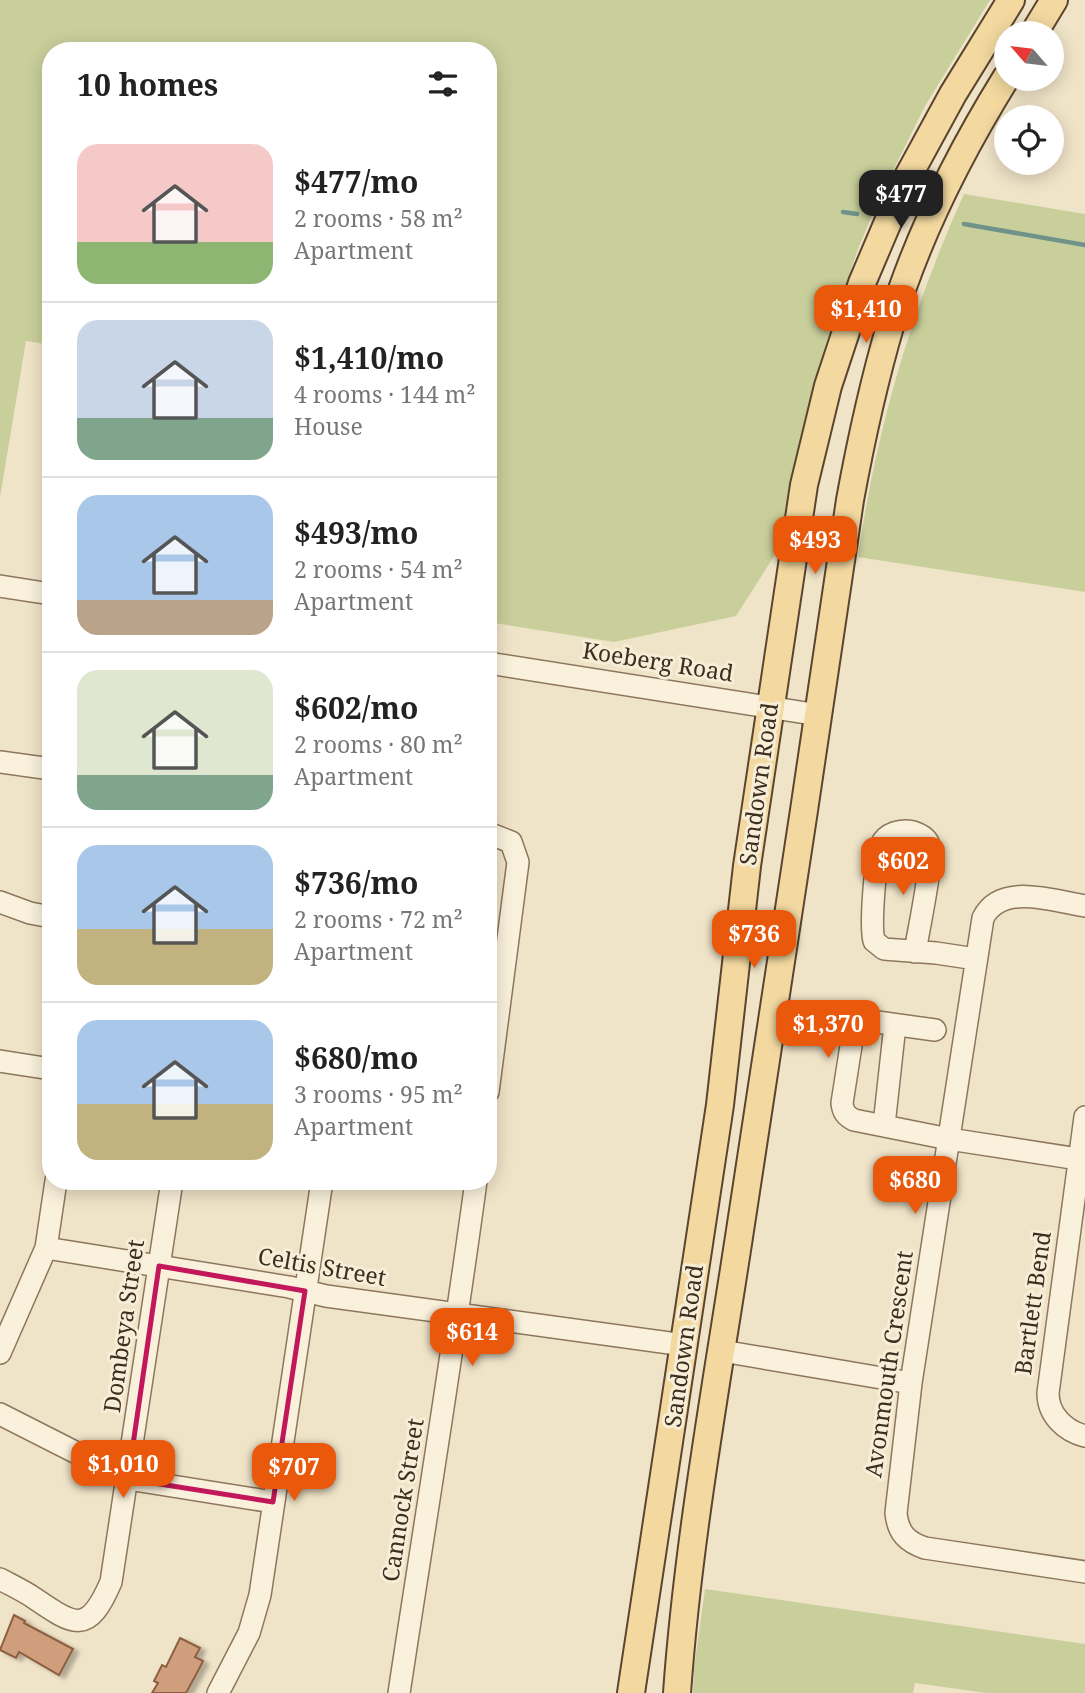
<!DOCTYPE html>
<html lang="en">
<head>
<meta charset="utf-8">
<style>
  body { margin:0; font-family:"Noto Serif",serif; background:#f6f6f6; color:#222; height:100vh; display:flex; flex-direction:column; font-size:26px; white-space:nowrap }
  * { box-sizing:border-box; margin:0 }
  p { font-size:23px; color:#767676 }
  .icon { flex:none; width:38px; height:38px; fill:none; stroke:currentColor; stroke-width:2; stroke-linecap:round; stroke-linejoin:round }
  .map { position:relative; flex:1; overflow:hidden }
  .panel { position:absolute; left:42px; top:42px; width:455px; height:1148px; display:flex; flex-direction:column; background:#fff; border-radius:28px; box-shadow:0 4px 18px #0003 }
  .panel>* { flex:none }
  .needle { width:46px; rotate:298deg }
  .buttons { position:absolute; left:994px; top:21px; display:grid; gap:14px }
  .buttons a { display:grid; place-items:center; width:70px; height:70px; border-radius:50%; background:#fff; box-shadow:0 4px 18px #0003; font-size:35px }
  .price { position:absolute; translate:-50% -60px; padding:0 16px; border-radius:14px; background:#ea580c; color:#fff; font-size:23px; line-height:46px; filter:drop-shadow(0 2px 4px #0008) }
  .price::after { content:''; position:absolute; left:50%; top:42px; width:21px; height:16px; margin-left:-10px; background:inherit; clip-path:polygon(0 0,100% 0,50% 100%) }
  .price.on { background:#222; color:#fff }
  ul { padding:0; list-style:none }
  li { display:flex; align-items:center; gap:21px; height:175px; padding:0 35px }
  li+li { border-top:2px solid #e0e0e0 }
  li span { display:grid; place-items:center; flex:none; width:196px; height:140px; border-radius:21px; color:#555 }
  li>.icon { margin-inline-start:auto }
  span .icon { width:84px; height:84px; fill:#fffc; stroke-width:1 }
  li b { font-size:30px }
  h2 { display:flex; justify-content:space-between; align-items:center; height:84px; padding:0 35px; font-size:30px }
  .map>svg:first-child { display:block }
  .green { fill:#c9cf9b }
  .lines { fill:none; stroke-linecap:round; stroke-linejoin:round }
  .stream { stroke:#6f938a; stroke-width:4.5 }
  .building { fill:#cf9f7d; stroke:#8d5f41; stroke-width:2; filter:url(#shadow) }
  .minor-casing { stroke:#8d765c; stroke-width:24 }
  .major-casing { stroke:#5b4430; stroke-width:30 }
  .minor { stroke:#faf1dc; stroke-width:21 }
  .major { stroke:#f3d9a0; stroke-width:26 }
  .marked { fill:none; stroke:#c2185b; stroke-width:5; stroke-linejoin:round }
  .labels { text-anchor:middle; stroke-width:6; stroke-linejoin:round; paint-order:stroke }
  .street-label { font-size:23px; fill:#3d2e20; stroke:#f7eed8 }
</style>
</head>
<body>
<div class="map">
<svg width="1085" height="1693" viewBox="0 0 1085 1693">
  <defs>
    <filter id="shadow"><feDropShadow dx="5.5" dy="3" stdDeviation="2" flood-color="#0004"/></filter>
  </defs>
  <rect width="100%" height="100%" fill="#f0e4c8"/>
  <path class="green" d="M0 0H990L925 106 878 201 858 249 827 340 813 386 778 550 736 616 614 642 488 622V51H51V345L26 341 0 497Z
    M964 194 1085 214V592L858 557C876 430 911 311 964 194Z
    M705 1589 1085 1644V1693H986L915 1683 913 1693H693L694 1668Z"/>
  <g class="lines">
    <path class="stream" d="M843 212 857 214
      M964 224 1085 245"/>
  </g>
  <path class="building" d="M14 1615 25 1621 24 1623 73 1649 59 1675 19 1652 16 1658 0 1650Z
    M180 1638 200 1648 195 1657 203 1661 199 1669 186 1693H152L158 1683 154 1681 162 1665 166 1667Z"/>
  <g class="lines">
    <g class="minor-casing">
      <path id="minor" d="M0 586 51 594
        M488 663 819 715
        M0 762 51 769
        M488 833 511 842 518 862 488 1092
        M0 902 30 913 51 917
        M1085 906C1053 901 1001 882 983 918L911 1383 896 1513C898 1533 907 1542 925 1548L1085 1572
        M915 952C918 932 934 860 929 845 927 838 919 834 913 832 901 829 886 833 881 845 875 861 870 925 874 941L884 949 936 953 976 959
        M935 1030 870 1021 859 1023 853 1033 842 1103C843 1112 846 1116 854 1120L949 1139 1085 1160
        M0 1061 51 1069
        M1085 1117 1048 1393C1048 1415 1065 1431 1085 1436
        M884 1125 895 1025
        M46 1248 289 1287 326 1296 684 1345
        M722 1351 911 1383
        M0 1353 46 1248 56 1181
        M0 1414 128 1479 273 1502
        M0 1579C11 1585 24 1591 34 1598 75 1626 88 1635 111 1582L172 1181
        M218 1693 249 1633 260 1595 322 1181
        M399 1693C425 1522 453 1352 476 1181"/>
    </g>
    <g class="major-casing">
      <path id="major" d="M1034 33 1054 0
        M631 1693 720 1105 747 866 804 485 828 386 862 283 905 182 953 94 1011 0
        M677 1693C688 1540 716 1388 739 1237 777 991 814 746 850 500 861 440 874 381 891 323 917 237 959 154 1006 78"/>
    </g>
    <use href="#minor" class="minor"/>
    <use href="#major" class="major"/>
  </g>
  <path class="marked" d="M159 1266 305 1291 273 1502 128 1479Z"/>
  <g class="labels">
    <g class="street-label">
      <text transform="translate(658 662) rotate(9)" y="8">Koeberg Road</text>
      <text transform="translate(759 784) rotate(-82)" y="8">Sandown Road</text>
      <text transform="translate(322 1267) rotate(10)" y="8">Celtis Street</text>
      <text transform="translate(1033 1303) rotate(-82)" y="8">Bartlett Bend</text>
      <text transform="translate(124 1326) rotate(-82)" y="8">Dombeya Street</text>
      <text transform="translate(684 1346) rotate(-82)" y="8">Sandown Road</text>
      <text transform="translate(889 1364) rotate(-82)" y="8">Avonmouth Crescent</text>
      <text transform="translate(403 1500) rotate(-81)" y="8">Cannock Street</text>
    </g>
  </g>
</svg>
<div class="buttons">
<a><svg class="needle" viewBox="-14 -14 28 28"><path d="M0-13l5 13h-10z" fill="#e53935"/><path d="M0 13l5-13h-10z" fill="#767676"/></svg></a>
<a><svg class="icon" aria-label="locate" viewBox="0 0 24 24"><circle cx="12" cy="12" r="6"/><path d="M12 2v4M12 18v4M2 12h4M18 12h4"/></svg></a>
</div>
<b class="price on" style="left:901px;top:230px">$477</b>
<b class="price" style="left:866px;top:345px">$1,410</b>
<b class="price" style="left:815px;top:576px">$493</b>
<b class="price" style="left:903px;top:897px">$602</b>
<b class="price" style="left:754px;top:970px">$736</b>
<b class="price" style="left:828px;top:1060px">$1,370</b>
<b class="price" style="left:915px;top:1216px">$680</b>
<b class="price" style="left:472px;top:1368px">$614</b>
<b class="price" style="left:123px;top:1500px">$1,010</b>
<b class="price" style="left:294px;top:1503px">$707</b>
<section class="panel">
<h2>10 homes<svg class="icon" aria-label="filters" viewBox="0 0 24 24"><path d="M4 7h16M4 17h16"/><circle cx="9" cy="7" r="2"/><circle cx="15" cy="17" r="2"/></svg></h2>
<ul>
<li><span style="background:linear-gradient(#f6c9c9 70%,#8fb573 0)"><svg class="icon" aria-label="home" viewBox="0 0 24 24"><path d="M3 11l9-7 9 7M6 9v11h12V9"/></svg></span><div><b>$477/mo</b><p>2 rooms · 58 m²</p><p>Apartment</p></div></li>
<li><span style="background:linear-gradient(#c9d6e8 70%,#7fa58c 0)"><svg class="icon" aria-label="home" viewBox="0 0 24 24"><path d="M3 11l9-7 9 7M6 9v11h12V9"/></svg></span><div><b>$1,410/mo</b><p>4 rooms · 144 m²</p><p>House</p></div></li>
<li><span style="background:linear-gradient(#a9c7e8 75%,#b9a48a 0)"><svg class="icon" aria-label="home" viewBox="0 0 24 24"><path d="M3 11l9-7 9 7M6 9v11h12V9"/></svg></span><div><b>$493/mo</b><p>2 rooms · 54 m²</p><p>Apartment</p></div></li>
<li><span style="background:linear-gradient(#dfe7d0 75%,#7fa58c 0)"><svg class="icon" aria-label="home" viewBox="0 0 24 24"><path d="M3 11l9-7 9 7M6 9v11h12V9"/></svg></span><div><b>$602/mo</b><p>2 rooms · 80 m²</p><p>Apartment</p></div></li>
<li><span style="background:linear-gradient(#a9c7e8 60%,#c2b280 0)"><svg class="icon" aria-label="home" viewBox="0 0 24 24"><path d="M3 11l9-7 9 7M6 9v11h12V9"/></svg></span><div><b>$736/mo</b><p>2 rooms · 72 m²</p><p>Apartment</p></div></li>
<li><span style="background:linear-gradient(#a9c7e8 60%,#c2b280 0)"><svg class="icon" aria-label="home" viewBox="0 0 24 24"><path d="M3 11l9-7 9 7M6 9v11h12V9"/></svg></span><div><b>$680/mo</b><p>3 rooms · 95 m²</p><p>Apartment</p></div></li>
</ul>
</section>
</div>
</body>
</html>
